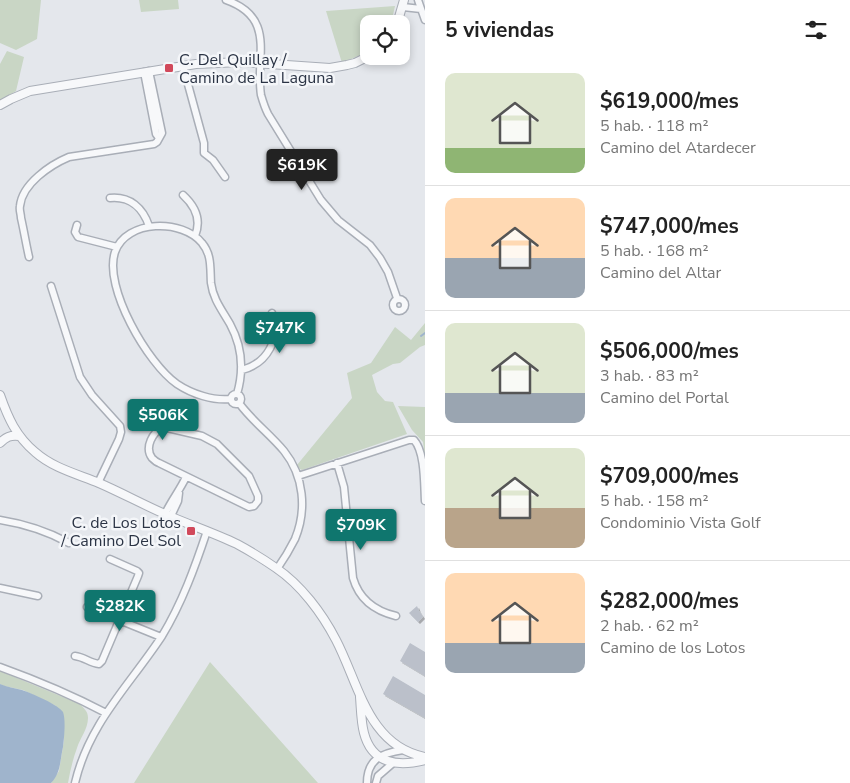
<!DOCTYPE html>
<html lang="es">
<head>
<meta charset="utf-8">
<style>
  body { margin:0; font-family:"Nunito Sans",sans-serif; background:#f2f2f2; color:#222; height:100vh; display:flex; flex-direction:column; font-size:19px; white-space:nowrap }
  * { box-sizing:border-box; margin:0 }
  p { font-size:16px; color:#767676 }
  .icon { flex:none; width:28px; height:28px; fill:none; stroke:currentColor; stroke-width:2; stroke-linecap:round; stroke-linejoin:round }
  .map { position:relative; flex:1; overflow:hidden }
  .sheet { display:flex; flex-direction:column; background:#fff; width:425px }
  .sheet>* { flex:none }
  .tools { position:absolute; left:360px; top:15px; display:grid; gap:10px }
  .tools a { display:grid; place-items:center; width:50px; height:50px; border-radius:10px; background:#fff; box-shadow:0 2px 8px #0003; font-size:25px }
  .price { position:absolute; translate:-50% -42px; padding:0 11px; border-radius:5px; background:#0f766e; color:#fff; font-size:16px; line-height:32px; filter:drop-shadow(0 1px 2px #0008) }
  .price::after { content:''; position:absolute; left:50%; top:30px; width:15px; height:11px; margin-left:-8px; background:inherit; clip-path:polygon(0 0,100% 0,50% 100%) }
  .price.selected { background:#222; color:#fff }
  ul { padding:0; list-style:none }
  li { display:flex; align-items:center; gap:15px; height:125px; padding:0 20px }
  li+li { border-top:1px solid #e0e0e0 }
  li span { display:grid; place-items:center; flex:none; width:140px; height:100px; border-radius:10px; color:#555 }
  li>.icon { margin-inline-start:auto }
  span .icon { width:60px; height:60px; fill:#fffc; stroke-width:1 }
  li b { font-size:21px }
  h2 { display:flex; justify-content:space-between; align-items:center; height:60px; padding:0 20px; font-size:21px }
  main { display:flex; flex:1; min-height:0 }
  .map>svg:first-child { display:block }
  .green { fill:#c9d6c5 }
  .water { fill:#9fb4cc }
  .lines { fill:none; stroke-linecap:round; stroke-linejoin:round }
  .stream { stroke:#9fb4cc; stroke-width:2 }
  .building { fill:#bbc0ca; filter:url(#shadow) }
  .minor-casing { stroke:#a9aeb7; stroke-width:9 }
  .tertiary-casing { stroke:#a9aeb7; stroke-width:10 }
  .minor { stroke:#f7f8fa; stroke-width:6 }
  .tertiary { stroke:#f7f8fa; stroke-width:8 }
  .poi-dot { fill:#d1495b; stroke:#f4f6f9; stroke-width:2 }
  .labels { text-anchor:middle; stroke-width:5; stroke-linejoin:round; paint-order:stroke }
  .poi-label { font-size:16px; fill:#2b3445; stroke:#f4f6f9; text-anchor:start }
</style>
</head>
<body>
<main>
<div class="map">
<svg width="425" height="783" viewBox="0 0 425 783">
  <defs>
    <filter id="shadow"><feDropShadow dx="2" dy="2" stdDeviation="0" flood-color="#0004"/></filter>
  </defs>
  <rect width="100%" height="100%" fill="#e4e7ec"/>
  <path class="green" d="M0 0H41L37 39 16 50 0 43Z
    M139 0H178L179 9 141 12Z
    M395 6 391 24H369V50L365 53 342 63 326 11Z
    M7 51 24 57 16 91 0 101V64Z
    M425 323V345L420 347 400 363 393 364 372 375 377 392 385 401 393 402 407 434 302 470 300 469 297 465 352 398 347 373 371 363 395 327 411 340Z
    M398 406 425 407V458L423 442 412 430Z
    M210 662 318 783H134Z
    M0 671 80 704C84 709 88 711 88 718 88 729 80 738 77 748 73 759 70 771 68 783H51L59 771 64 740 56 706 23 690 4 686 0 684Z"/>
  <path class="water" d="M0 684C7 687 15 688 22 690 31 693 59 705 63 712 66 720 64 739 63 747 60 760 61 773 51 783H0Z"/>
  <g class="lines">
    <path class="stream" d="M421 336 425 333"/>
  </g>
  <path class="building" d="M417 606 419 611 423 617 418 622 409 613Z
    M410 643 425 652V676L400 661Z
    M393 676 425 695V718L383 694Z"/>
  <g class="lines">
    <g class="minor-casing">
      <path id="minor" d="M226 0C277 18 255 57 261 95 263 102 265 108 268 114L321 200 338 220 370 245 380 258 388 272 397 298
        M418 0 425 20
        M403 7 421 9
        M183 66 204 143V153L213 160 225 177
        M144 72 156 134 159 138
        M183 195C195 206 202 219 195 236
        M110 198C130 196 143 208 149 226
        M77 225 75 232 78 237 117 247
        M29 257C26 244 24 231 21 218 21 214 19 210 20 206 22 184 50 165 69 157L154 144 157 142 162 133 149 71
        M51 286 80 377 92 395 120 426 121 432 119 439 98 483
        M393 305a6 6 0 1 1 12 0a6 6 0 1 1-12 0Z
        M242 370C268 363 281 338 272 313
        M231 399a5 5 0 1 1 10 0a5 5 0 1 1-10 0Z
        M231 399C213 401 192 394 177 384 148 364 103 287 115 252 126 219 183 219 202 243 212 255 210 268 211 283 213 299 222 310 230 324 242 346 244 370 237 394
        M239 403C252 421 270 434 284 451 304 476 307 510 295 539 290 549 284 559 277 569
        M163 427 202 436 217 444 249 476 258 496V501L254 506 249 507 159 463C156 462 154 460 152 458 144 447 153 432 163 427Z
        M337 463 344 487 353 578C359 599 375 611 396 616
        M298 476 409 440H414C425 452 424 484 425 501
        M165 514C171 501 180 490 186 477
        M171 516 178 501 179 493
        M0 520C25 524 47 531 69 543
        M0 588 38 596
        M87 607 161 637
        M75 656C84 657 90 663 99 664L102 661 138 576 139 573 137 571 110 559
        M0 667C36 680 72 695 106 713
        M75 783C89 723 129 686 162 636 182 603 195 567 207 531
        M367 783C367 759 382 753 403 750
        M376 783 378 776 393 763"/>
    </g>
    <g class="tertiary-casing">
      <path id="tertiary" d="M397 24 404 0
        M0 105 11 99 30 91 196 64 241 62 330 68 347 65 355 63 369 56
        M0 395C8 418 16 436 35 452 53 468 77 474 99 483 122 493 144 505 167 515 190 525 214 533 237 544 250 551 263 559 276 568 301 585 322 613 336 640 359 684 368 746 425 757
        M0 443C6 437 10 435 19 436
        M360 697C361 709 361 722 364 733 372 764 398 767 425 760"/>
    </g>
    <use href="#minor" class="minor"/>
    <use href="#tertiary" class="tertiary"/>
  </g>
  <g class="poi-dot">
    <rect x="164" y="63" width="10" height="10" rx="2.5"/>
    <rect x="186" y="526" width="10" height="10" rx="2.5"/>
  </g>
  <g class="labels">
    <g class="poi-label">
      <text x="179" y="65">C. Del Quillay /<tspan x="179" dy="18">Camino de La Laguna</tspan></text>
      <text x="181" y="528" text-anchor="end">C. de Los Lotos<tspan x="181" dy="18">/ Camino Del Sol</tspan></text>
    </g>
  </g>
</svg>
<div class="tools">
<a><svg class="icon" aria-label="locate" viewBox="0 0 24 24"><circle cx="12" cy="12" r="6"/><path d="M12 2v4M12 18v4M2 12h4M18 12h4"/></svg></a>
</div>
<b class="price selected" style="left:302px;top:191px">$619K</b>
<b class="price" style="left:280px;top:354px">$747K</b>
<b class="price" style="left:163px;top:441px">$506K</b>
<b class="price" style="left:361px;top:551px">$709K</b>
<b class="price" style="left:120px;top:632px">$282K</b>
</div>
<section class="sheet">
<h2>5 viviendas<svg class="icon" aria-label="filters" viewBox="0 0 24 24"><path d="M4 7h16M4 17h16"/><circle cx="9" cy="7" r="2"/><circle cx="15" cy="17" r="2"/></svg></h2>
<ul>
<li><span style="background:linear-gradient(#dfe7d0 75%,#8fb573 0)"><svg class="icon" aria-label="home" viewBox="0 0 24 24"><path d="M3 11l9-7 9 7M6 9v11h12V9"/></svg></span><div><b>$619,000/mes</b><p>5 hab. · 118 m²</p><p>Camino del Atardecer</p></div></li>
<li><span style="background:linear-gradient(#ffd9b3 60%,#9aa5b1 0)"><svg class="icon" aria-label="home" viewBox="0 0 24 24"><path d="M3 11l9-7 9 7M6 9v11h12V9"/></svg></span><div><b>$747,000/mes</b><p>5 hab. · 168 m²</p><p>Camino del Altar</p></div></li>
<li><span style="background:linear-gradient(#dfe7d0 70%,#9aa5b1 0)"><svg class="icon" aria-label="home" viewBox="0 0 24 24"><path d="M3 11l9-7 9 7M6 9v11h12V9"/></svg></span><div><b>$506,000/mes</b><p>3 hab. · 83 m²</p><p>Camino del Portal</p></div></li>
<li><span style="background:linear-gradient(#dfe7d0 60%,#b9a48a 0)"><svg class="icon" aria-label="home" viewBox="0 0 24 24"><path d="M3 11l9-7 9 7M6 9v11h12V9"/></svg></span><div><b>$709,000/mes</b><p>5 hab. · 158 m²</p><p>Condominio Vista Golf</p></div></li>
<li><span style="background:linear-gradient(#ffd9b3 70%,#9aa5b1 0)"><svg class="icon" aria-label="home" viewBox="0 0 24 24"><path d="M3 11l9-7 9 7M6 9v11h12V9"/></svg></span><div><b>$282,000/mes</b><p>2 hab. · 62 m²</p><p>Camino de los Lotos</p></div></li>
</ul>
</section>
</main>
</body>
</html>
